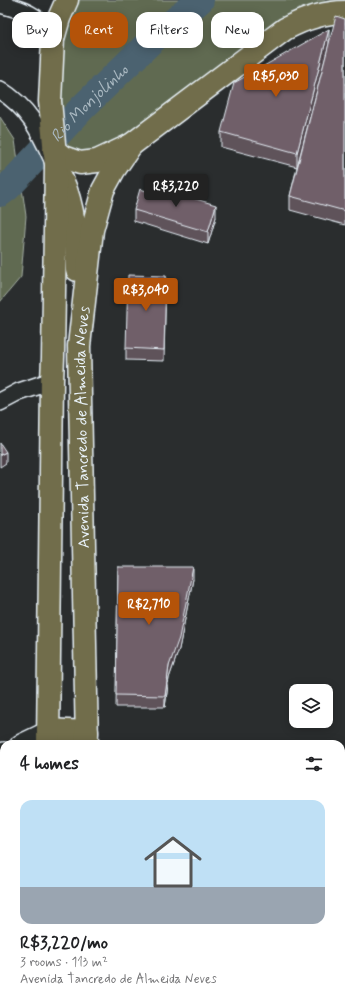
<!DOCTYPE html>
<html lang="en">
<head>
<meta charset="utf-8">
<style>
  body { margin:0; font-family:Mynerve,sans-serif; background:#f2f2f2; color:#202124; height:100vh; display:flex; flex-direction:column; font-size:15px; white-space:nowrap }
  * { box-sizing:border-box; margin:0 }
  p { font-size:13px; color:#757577 }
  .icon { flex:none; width:22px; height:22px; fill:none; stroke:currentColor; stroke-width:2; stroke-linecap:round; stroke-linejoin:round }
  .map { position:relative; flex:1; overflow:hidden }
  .details { position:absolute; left:0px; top:740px; width:345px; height:268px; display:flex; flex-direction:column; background:#fff; border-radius:12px 12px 0 0; box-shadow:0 2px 10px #0003 }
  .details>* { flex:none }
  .hud { position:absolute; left:12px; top:12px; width:321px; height:36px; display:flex; gap:8px }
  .buttons { position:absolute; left:289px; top:684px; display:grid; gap:8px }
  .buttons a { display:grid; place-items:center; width:44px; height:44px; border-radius:8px; background:#fff; box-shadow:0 2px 10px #0003; font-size:20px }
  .price { position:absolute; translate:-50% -34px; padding:0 9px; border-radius:4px; background:#b45309; color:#fff; font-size:13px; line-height:26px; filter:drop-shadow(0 1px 2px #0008) }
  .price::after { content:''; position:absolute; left:50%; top:24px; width:12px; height:9px; margin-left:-6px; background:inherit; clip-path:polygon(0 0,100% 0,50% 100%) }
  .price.current { background:#222; color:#fff }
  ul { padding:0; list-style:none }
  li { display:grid; align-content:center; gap:8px; height:212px; padding:0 20px }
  li span { display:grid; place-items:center; height:124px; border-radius:12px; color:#555 }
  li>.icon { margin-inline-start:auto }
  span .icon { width:72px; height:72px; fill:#fffc; stroke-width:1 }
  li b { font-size:17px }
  h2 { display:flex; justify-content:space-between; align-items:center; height:48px; padding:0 20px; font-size:17px }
  .pill { padding:0 14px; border-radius:12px; background:#fff; box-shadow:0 2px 10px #0003; font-size:14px; line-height:36px }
  .pill.current { background:#b45309; color:#fff }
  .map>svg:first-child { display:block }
  .green { fill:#616b51; stroke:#a4aea4 }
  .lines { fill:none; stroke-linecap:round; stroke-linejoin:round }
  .river { stroke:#4b626f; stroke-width:28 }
  .street-casing { stroke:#e8f1f8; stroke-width:20 }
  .secondary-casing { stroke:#e8f1f8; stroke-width:25 }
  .primary-casing { stroke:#e8f1f8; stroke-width:25 }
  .street { stroke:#2a2d2e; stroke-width:17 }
  .secondary { stroke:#2a2d2e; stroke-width:22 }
  .primary { stroke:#716d4b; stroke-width:22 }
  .rail-casing { stroke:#e8f1f8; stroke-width:4.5 }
  .rail { stroke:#2a2d2e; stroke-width:3; stroke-dasharray:9; stroke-linecap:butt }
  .wall { fill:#5f525a; stroke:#e8f1f8 }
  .shaded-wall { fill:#4e424a; stroke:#e8f1f8 }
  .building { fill:#6f5f69; stroke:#e8f1f8 }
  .labels { text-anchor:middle; stroke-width:3; stroke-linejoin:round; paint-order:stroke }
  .street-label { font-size:16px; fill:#e8f1f8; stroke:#2a2d2e }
  .water-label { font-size:17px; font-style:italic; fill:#a9b8c1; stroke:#2a2d2e }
</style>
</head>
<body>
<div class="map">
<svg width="345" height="1008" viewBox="0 0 345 1008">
  <rect width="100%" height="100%" fill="#2a2d2e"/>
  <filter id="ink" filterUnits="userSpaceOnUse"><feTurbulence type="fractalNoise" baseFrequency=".025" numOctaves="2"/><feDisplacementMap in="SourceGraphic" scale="8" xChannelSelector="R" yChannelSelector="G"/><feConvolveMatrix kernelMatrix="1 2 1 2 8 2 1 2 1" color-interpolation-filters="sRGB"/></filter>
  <g filter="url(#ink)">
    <path class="green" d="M67 0H345V12L322 14 131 145 63 157 50 101Z
      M0 117 15 140 26 216 21 277 0 302Z"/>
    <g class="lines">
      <path class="river" id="s1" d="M0 193 8 187 83 107 151 41 200 0"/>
      <g class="street-casing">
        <path id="street" d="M0 4C15 8 31 12 42 24 47 28 50 34 53 39
          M0 90C28 107 40 131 53 160
          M0 402 19 392 52 381
          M19 744 48 730
          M0 753 4 751
          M24 1008 26 1004"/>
      </g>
      <g class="secondary-casing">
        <path id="secondary" d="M299 1004 316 1008"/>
      </g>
      <g class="primary-casing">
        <g id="primary">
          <path d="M54 150 63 157 80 163 97 161 131 145 285 29C304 19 323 12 345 12"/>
          <path d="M61 177C75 208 76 237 77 270"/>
          <path d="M48 730 87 732"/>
          <path d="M48 744 52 381 53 357 56 165 50 101 53 39 59 18 67 0"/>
          <path id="s2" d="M87 744 79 346 92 230 103 190 114 170 131 145"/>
          <path d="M41 1008V1004"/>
          <path d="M75 1008V1004"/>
        </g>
      </g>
      <use href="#street" class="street"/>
      <use href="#secondary" class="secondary"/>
      <use href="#primary" class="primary"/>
      <g class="rail-casing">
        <path id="rail" d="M0 972 4 974
          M108 1004 124 1008"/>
      </g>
      <use href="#rail" class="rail"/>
    </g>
    <path class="wall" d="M345 19V225L290 210V196L297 167 221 147V132L329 40Z
      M134 210 216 217 208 244 134 221Z
      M166 276 164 361 126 360V348Z
      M118 567 193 579 179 649 169 678 165 707H116Z"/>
    <path class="shaded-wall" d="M329 29V44L297 167V153Z
      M216 205V217L208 244V232Z
      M6 452V463L0 467V455Z
      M193 567V579L179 649 169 678 165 707V696L169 666Z"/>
    <path class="building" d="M336 16 345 19V211L290 196Z
      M329 29 297 153 221 132 234 83Z
      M155 187 216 205 208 232 134 210 140 189 153 193Z
      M128 275 166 276 164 350 126 348Z
      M0 443 6 452 0 455Z
      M118 567H193L179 638 169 666 165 696 116 695Z"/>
  </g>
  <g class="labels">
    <g class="street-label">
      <text dy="6" stroke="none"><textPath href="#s2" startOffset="317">Avenida Tancredo de Almeida Neves</textPath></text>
    </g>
    <g class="water-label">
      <text dy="6" stroke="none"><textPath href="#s1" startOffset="127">Rio Monjolinho</textPath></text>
    </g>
  </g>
</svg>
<div class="buttons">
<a><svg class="icon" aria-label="layers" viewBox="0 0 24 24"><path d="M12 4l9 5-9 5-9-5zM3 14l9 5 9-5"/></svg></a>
</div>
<b class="price" style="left:276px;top:98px">R$5,030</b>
<b class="price current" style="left:176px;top:208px">R$3,220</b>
<b class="price" style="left:146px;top:312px">R$3,040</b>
<b class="price" style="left:149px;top:626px">R$2,710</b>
<div class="hud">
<a class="pill">Buy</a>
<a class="pill current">Rent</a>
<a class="pill">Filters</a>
<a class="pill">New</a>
</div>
<section class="details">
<h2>4 homes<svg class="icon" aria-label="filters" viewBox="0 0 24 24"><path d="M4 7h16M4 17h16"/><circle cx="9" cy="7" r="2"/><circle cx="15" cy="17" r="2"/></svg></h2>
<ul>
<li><span style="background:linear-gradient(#bfe0f5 70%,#9aa5b1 0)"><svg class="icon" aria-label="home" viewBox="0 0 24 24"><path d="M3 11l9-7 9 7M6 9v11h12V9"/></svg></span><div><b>R$3,220/mo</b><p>3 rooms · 113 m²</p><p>Avenida Tancredo de Almeida Neves</p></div></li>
</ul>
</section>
</div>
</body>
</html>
